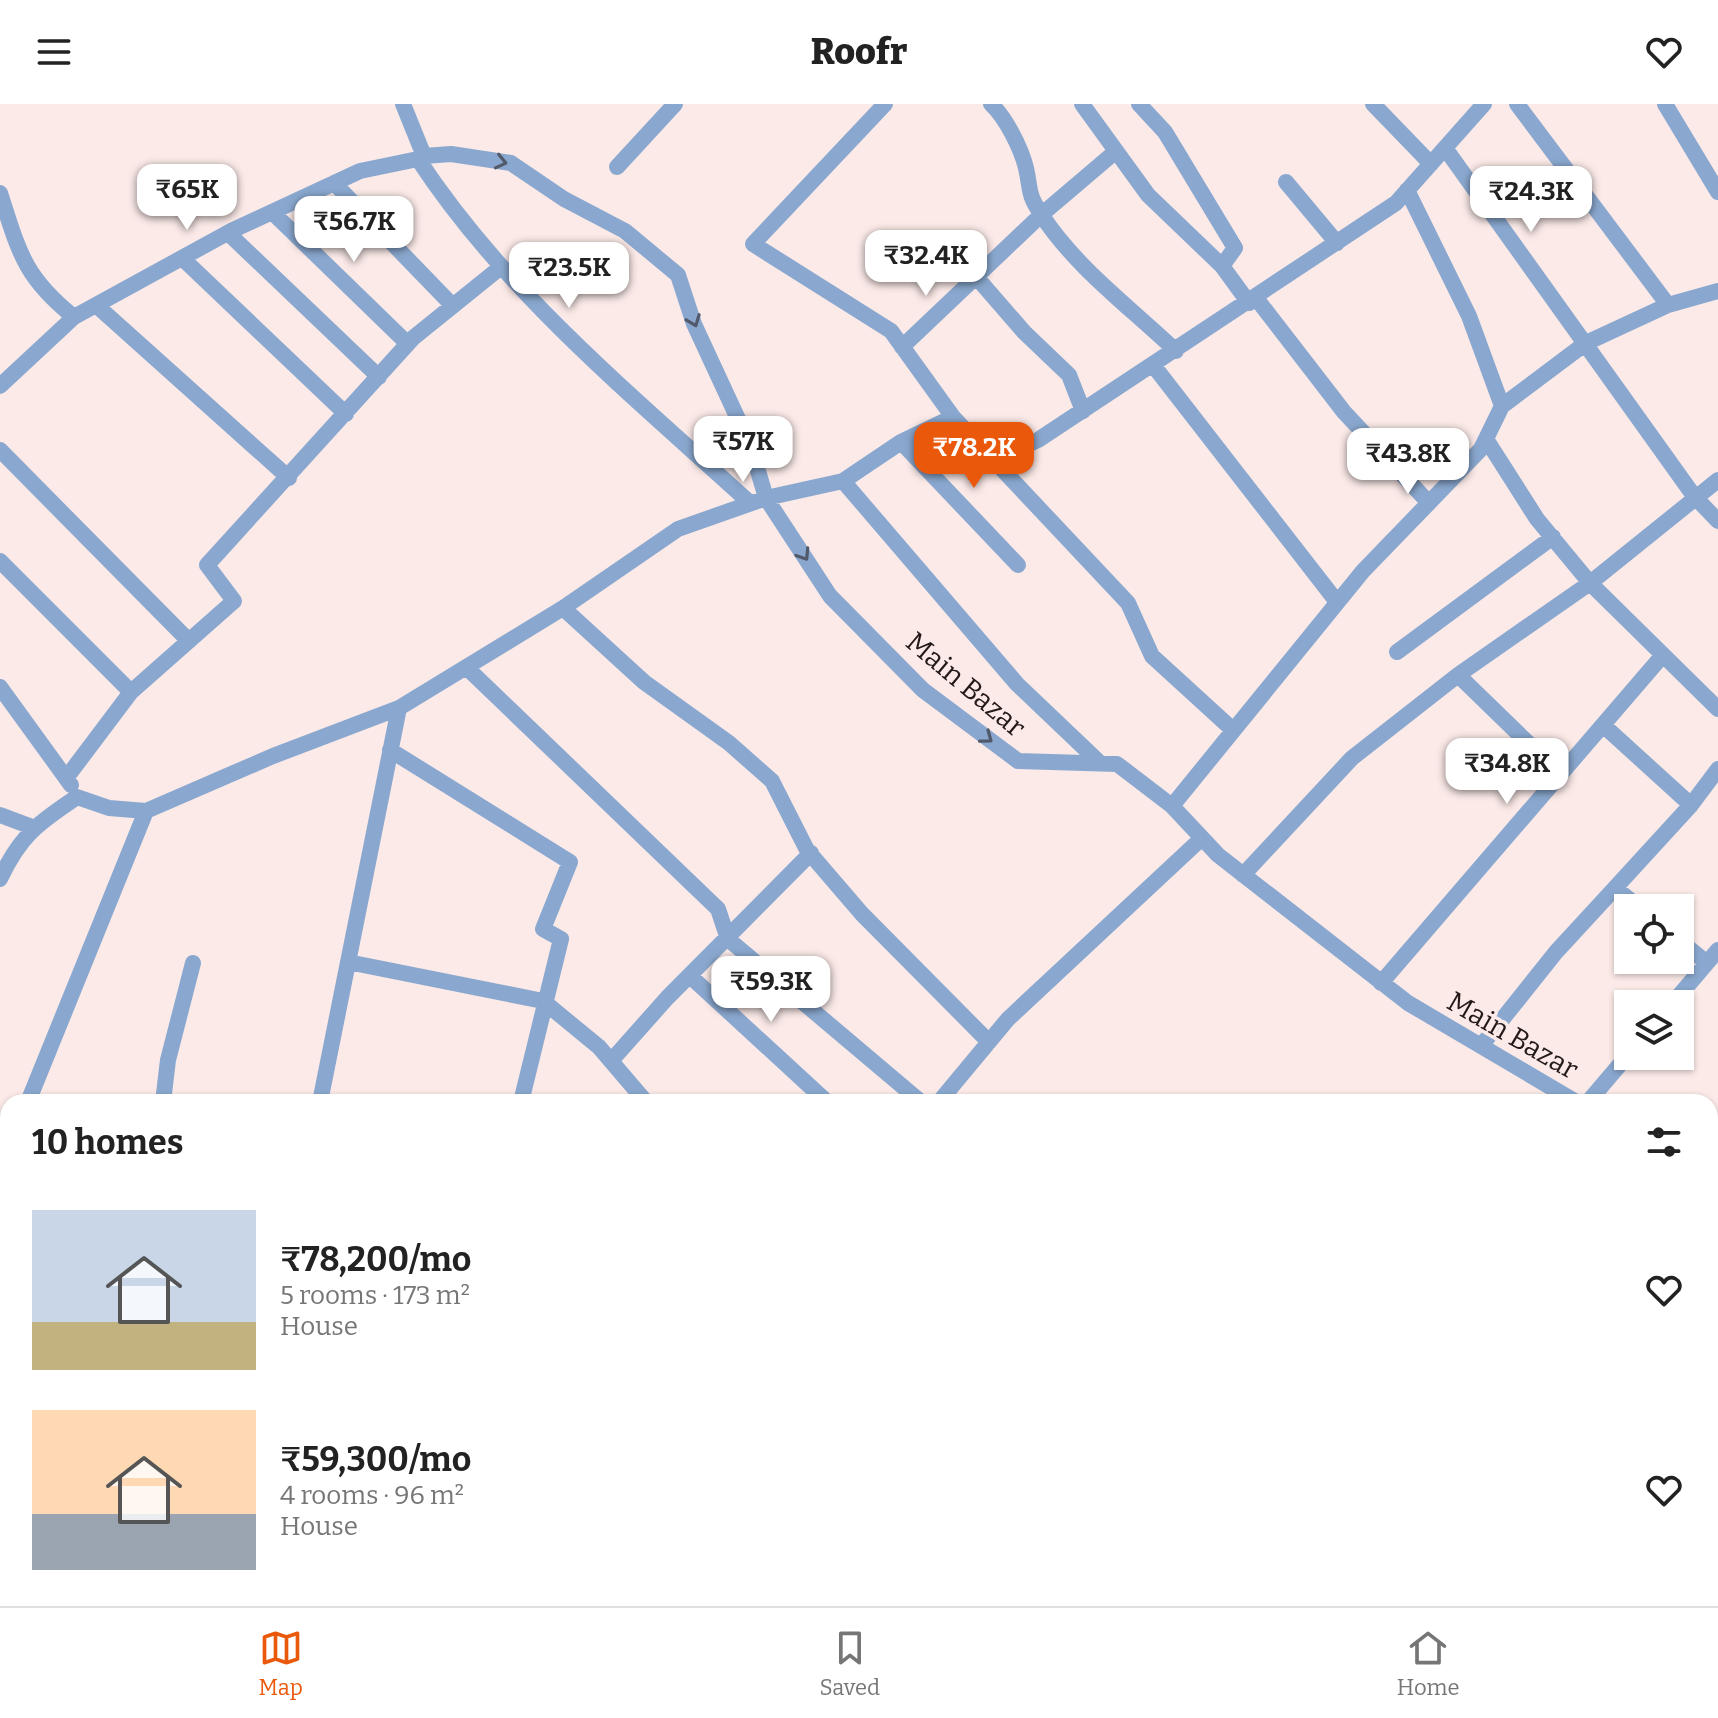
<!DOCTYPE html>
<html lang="en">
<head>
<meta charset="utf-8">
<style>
  body { margin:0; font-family:Bitter,serif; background:#f6f6f6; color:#222; height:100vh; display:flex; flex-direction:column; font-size:30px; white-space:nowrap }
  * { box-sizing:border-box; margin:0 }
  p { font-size:26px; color:#767676 }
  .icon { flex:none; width:44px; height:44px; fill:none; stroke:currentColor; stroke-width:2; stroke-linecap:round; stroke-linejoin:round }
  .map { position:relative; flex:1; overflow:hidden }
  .drawer { position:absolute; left:0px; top:990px; width:1718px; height:512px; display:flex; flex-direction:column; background:#fff; border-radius:24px 24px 0 0; box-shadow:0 2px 6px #0004 }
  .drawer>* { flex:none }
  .tools { position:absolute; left:1614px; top:790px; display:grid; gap:16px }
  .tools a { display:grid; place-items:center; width:80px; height:80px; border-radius:0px; background:#fff; box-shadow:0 2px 6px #0004; font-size:40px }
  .price { position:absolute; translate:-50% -68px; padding:0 18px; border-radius:16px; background:#fff; color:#222; font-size:26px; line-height:52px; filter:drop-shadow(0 2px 4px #0008) }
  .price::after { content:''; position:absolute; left:50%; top:48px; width:24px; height:18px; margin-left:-12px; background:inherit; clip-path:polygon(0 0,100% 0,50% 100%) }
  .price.active { background:#ea580c; color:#fff }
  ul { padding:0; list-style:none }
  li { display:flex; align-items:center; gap:24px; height:200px; padding:0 32px }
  li span { display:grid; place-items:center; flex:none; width:224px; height:160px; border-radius:0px; color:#555 }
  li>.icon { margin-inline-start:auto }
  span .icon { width:96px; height:96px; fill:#fffc; stroke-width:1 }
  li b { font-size:34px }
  h2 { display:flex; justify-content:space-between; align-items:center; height:96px; padding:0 32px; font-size:34px }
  header { display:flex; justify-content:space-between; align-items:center; height:104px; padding:0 32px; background:#fff; font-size:36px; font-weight:800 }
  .tab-bar { display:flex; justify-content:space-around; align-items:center; height:112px; border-top:2px solid #e0e0e0; background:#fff; font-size:22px; color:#767676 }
  .tab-bar a { display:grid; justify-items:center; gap:4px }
  .tab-bar .active { color:#ea580c }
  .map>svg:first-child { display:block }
  .green { fill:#e7b2ae }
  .building { fill:#caafad }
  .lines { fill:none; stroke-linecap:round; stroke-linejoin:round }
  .lane { stroke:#8aa8cf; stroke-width:8 }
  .street { stroke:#8aa8cf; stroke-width:16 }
  .primary { stroke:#3269b0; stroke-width:24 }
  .oneway { stroke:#51596b }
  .labels { text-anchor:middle; stroke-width:7; stroke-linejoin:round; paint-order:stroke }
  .street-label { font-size:28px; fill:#231919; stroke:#fbeae8 }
</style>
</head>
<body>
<header><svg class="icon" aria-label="menu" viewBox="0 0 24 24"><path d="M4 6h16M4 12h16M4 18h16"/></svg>Roofr<svg class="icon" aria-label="heart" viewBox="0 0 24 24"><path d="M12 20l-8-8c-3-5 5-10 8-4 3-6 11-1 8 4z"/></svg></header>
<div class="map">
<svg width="1718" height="1502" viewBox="0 0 1718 1502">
  <rect width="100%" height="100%" fill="#fbeae8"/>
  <path class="green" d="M640 1494H792L787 1502H635Z"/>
  <path class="building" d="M1174 1494H1219L1213 1502H1168Z"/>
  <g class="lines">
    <path class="lane" d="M75 1502 80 1494"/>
    <path class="street" d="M403 0 424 52 418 55C506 189 632 291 750 399
      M885 0 753 140 891 227 953 313 1128 499 1152 552 1233 626
      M991 0C1006 14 1021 44 1026 64 1031 86 1027 89 1041 110 1075 163 1131 204 1176 247
      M1082 0 1148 91 1222 162
      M1139 0 1165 28 1235 144 1222 162 1249 199
      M1373 0 1431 60
      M1517 0 1668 201
      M1665 0 1718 88
      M1445 44 1694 392 1718 417
      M424 52 451 50 511 59 564 95 625 127 678 171 694 220 751 343 766 394 830 492 923 586 1018 657 1117 660 1172 702 1218 751 1408 899 1576 998
      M617 63 675 0
      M1286 78 1337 139
      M334 79 453 202
      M1407 86 1469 212 1502 302
      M0 89C19 148 24 173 74 213
      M272 108 408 240
      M228 129 379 273
      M182 154 346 310
      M978 175 1024 228 1069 271 1083 307
      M1256 194 1344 308 1429 399
      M96 201 289 374
      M902 243 1041 111 1115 48
      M1153 261 1337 498
      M0 282 74 213 231 127 360 67 418 55
      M901 338 1018 461
      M0 346 189 537
      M995 355 1038 336 1396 99 1484 0
      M1718 376 1590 479 1718 605
      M843 377 1017 580 1100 659
      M0 457 131 588
      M563 504 678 425 766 394 843 377 901 338 953 313
      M1397 548 1553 433
      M466 563 718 805 728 835 921 998
      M1458 571 1560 670
      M0 583 71 681
      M1603 621 1691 701 1615 784
      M390 646 570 758 543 825 561 835 521 998
      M67 673 131 588 234 497 207 461 413 234 501 163
      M1691 701 1718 665
      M1172 702 1363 467 1481 345 1502 302 1586 239 1668 201 1718 187
      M0 711 32 723
      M1243 771 1352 654 1458 571 1590 479 1537 415 1486 335
      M0 775C20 732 38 719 77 693L109 704 146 707
      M1680 837 1707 859
      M348 858 543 897 599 943 646 998
      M690 872 827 998
      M1381 879 1663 551
      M1672 900 1718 846
      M1481 942 1556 848 1615 784 1640 804
      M611 957 667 894 811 749
      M28 998 146 707 273 652 399 604
      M163 998 168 956 193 859
      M320 998 399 604 563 504 644 578 729 639 772 677 807 746 862 810 989 938
      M939 998 1008 915 1202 734
      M1588 998 1628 951
      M1710 1064 1718 1055
      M1710 1094 1718 1101
      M0 1103 8 1073
      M0 1146H8
      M1710 1247 1717 1236
      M0 1271 8 1274
      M1710 1381 1718 1387
      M1611 1494 1621 1502
      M371 1502 373 1494
      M591 1502 595 1494
      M801 1502 805 1494
      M1532 1502 1539 1494"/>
    <path class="primary" d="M0 1428 8 1430
      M233 1494 261 1502"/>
  </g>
  <defs><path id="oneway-chevron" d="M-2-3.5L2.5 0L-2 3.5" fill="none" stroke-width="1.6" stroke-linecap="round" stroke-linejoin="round" transform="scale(2)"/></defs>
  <g class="oneway">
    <use href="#oneway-chevron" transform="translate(501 58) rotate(13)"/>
    <use href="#oneway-chevron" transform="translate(694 217) rotate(69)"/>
    <use href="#oneway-chevron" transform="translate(804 451) rotate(57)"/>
    <use href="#oneway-chevron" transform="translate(987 634) rotate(37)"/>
  </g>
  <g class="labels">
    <g class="street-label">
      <text transform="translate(966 580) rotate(40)" y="10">Main Bazar</text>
      <text transform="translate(1513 931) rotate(30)" y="10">Main Bazar</text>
    </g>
  </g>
</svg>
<div class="tools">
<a><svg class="icon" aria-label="locate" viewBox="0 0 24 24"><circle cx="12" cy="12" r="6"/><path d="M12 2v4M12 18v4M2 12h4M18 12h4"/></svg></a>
<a><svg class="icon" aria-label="layers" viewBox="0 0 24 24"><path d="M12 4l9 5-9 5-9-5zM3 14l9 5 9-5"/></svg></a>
</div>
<b class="price" style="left:187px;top:128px">₹65K</b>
<b class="price" style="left:1531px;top:130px">₹24.3K</b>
<b class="price" style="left:354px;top:160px">₹56.7K</b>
<b class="price" style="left:926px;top:194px">₹32.4K</b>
<b class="price" style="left:569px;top:206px">₹23.5K</b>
<b class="price" style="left:743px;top:380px">₹57K</b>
<b class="price active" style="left:974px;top:386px">₹78.2K</b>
<b class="price" style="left:1408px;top:392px">₹43.8K</b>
<b class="price" style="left:1507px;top:702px">₹34.8K</b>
<b class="price" style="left:771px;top:920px">₹59.3K</b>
<section class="drawer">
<h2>10 homes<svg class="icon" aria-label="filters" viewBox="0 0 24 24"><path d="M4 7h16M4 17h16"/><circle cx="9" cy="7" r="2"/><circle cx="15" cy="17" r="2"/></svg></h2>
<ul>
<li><span style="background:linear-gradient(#c9d6e8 70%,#c2b280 0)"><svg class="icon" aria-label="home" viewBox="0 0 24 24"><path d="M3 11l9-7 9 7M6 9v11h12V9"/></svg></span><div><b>₹78,200/mo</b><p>5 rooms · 173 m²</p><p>House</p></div><svg class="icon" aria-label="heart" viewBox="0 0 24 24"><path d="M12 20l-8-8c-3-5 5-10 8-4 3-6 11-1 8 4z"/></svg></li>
<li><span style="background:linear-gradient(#ffd9b3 65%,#9aa5b1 0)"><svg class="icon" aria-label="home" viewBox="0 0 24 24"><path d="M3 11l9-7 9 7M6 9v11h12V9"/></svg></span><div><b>₹59,300/mo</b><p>4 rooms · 96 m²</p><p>House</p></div><svg class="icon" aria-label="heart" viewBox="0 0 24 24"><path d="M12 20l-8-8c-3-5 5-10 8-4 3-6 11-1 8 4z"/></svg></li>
</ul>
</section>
</div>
<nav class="tab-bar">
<a class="active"><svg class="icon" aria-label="map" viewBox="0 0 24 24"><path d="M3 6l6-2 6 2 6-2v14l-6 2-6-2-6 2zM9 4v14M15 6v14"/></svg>Map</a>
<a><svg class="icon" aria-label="saved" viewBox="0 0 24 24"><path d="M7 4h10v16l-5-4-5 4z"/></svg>Saved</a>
<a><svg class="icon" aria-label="home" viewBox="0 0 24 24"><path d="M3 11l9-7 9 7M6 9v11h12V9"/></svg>Home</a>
</nav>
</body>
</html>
